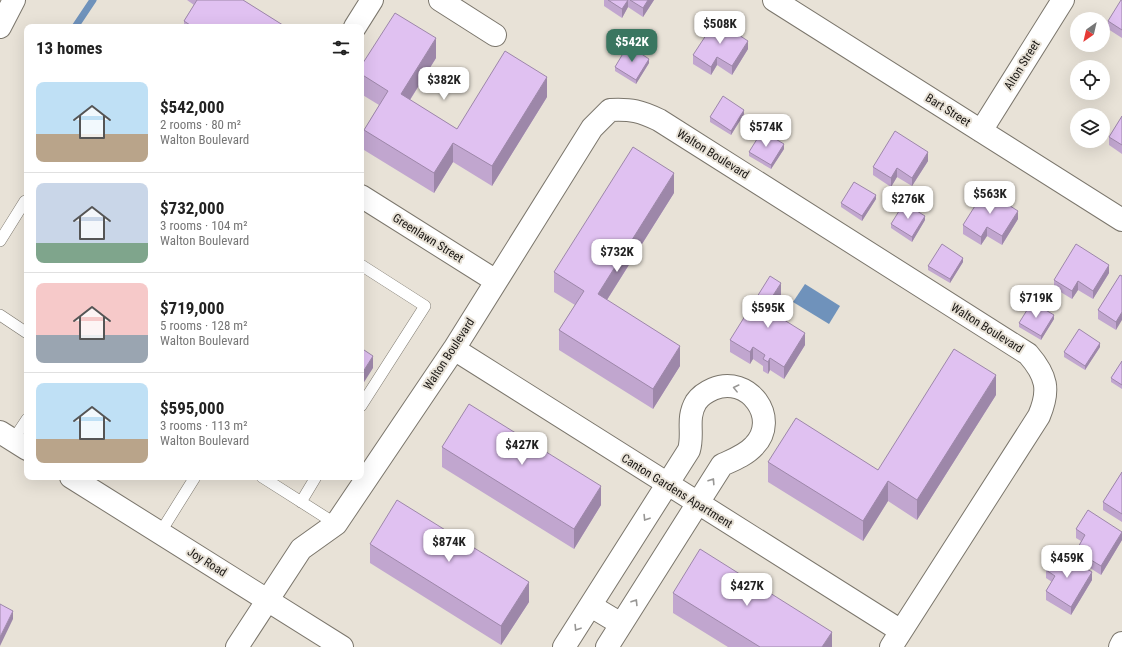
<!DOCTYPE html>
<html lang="en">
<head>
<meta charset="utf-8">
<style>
  body { margin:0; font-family:"Roboto Condensed",sans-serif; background:#f6f6f6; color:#222; height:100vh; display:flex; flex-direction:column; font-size:15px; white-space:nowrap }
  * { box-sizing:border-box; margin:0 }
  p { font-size:13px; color:#767676 }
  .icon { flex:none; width:22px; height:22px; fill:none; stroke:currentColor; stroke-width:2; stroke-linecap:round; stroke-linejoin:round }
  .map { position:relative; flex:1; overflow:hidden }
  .details { position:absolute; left:24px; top:24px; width:340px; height:456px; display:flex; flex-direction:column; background:#fff; border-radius:8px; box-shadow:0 4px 16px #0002 }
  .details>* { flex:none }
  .needle { width:26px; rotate:214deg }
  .buttons { position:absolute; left:1070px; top:12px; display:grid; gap:8px }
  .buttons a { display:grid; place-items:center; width:40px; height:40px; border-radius:50%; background:#fff; box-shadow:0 4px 16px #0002; font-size:20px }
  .price { position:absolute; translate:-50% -34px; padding:0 9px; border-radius:8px; background:#fff; color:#222; font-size:13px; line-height:26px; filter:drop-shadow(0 1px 2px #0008) }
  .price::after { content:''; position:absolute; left:50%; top:24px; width:12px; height:9px; margin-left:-6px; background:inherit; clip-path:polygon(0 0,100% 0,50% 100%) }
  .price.active { background:#3a7660; color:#fff }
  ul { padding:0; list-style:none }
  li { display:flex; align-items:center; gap:12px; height:100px; padding:0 12px }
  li+li { border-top:1px solid #e0e0e0 }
  li span { display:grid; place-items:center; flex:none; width:112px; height:80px; border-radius:8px; color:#555 }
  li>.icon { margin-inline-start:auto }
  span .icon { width:48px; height:48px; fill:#fffc; stroke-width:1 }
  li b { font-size:17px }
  h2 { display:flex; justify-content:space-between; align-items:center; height:48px; padding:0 12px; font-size:17px }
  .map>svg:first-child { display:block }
  .water { fill:#6f92bb }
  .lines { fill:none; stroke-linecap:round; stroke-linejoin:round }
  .stream { stroke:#6f92bb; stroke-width:7 }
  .lane-casing { stroke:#7b766c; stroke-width:12 }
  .street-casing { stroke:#7b766c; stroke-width:24 }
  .secondary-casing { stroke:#7b766c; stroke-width:24 }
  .lane { stroke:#fff; stroke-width:11 }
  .street { stroke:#fff; stroke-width:22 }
  .secondary { stroke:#fff; stroke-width:22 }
  .wall { fill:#c1a6cf }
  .shaded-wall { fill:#9d87a9 }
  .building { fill:#e0c1f1; stroke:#9d87a9 }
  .oneway { stroke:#989795 }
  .labels { text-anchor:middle; stroke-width:4; stroke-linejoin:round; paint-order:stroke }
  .street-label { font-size:12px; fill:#1a1714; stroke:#e8e2d7 }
</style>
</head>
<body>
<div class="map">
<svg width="1122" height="647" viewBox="0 0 1122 647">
  <rect width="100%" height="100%" fill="#e8e2d7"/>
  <path class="water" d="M805 284 840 306 829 324 793 302Z"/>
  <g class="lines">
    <path class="stream" d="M75 27 93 0"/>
    <g class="lane-casing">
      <path id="lane" d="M0 241 25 201 27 202
        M361 265 425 306 361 406
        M0 315 27 333
        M13 440 27 419
        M262 477 336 524
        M301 502 316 477
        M160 533 195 477"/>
    </g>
    <g class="street-casing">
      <path id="street" d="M440 0 495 35
        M774 0 1122 220
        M0 27 14 0
        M355 27 372 0
        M981 131 1063 0
        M361 196 496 281
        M454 349 901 631
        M591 606 621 624
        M237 647 301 549 336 524 454 349 592 128 610 110C632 109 640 111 659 120L1028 354C1047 376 1050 390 1039 416L891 647
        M564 647 689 450C694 433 686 419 696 402 700 396 706 392 713 389 748 374 781 418 754 446 746 455 733 460 722 465L607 647
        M1120 647 1122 643"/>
    </g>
    <g class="secondary-casing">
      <path id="secondary" d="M0 432 27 449
        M71 477 342 647"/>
    </g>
    <use href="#lane" class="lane"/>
    <use href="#street" class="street"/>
    <use href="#secondary" class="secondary"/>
  </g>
  <path class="wall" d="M187 0H243L286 27H184V21L194 5Z
    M604 0H654L643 17 628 7 622 18 604 6Z
    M1122 0V38L1108 29V21Z
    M748 49 732 75 717 65 711 75 693 64V55Z
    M436 58 410 100 457 129 547 97 492 186 453 162 434 193 364 150V130L379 105 361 94V66Z
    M649 63 636 84 615 71V67Z
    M744 114 731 135 710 122V117Z
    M1122 116V154L1109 145V137Z
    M784 149 771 169 749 156V152Z
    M928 161 912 186 897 177 891 187 873 175V167Z
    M674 193 607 300 680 366 653 409 559 350V330L575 305 554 292V272Z
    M876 199 862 221 841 207V203Z
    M1018 219 1002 245 987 236 981 245 963 234V225Z
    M925 220 912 242 891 228V224Z
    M963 262 950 283 928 270V266Z
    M1109 273 1093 299 1078 290 1072 299 1054 288V280Z
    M1120 275 1116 330 1098 319V310Z
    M781 295 770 312 805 345 784 379 770 370 768 374 763 371V366L753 359 750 364 730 352V340Z
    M1054 319 1041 340 1019 327V323Z
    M1100 347 1085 370 1064 357V352Z
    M1122 361V389L1111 382V378Z
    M996 395 917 520 888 501 863 541 768 482V462L878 470Z
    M442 447 601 505 574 549 442 467Z
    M1122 472V522L1103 510V502Z
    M297 477H304L302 480Z
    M1076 529 1122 540 1101 575 1076 559V551L1081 541 1076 538Z
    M370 544 529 602 501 645 370 563Z
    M1046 570 1092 580 1071 615 1046 600V591L1052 582 1046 578Z
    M673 593 832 647H728L673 613Z"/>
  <path class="shaded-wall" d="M628 0V7L622 18V9Z
    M648 0H654L643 17V8Z
    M436 38V58L401 114V94Z
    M748 41V49L732 75V66Z
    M717 57V65L711 75V67Z
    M649 59V63L636 84V80Z
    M547 77V97L492 186V166Z
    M744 110V114L731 135V131Z
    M453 143V162L434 193V173Z
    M784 144V149L771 169V165Z
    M928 152V161L912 186V178Z
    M897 168V177L891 187V178Z
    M674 173V193L598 314V294Z
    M876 195V199L862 221V216Z
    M1018 211V219L1002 245V236Z
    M925 216V220L912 242V237Z
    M987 227V236L981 245V237Z
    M963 258V262L950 283V279Z
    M1109 265V273L1093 299V291Z
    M1078 281V290L1072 299V291Z
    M781 283V295L765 320V308Z
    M1122 312V320L1116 330V322Z
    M1054 315V319L1041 340V336Z
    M805 333V345L784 379V367Z
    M1100 343V347L1085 370V366Z
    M680 346V366L653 409V389Z
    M753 347V359L750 364V352Z
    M373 356V368L361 387V375Z
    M770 358V370L768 374V362Z
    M996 375V395L917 520V500Z
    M888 481V501L863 541V521Z
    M601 486V505L574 549V529Z
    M1122 532V540L1101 575V566Z
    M1092 572V580L1071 615V607Z
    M529 582V602L501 645V626Z
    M13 611V619L0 646V637Z
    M832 632V647H822Z"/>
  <path class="building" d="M197 0H243L286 27H193L184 21Z
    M608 0H628L622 9Z
    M630 0H648L643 8Z
    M1121 0H1122V30L1108 21Z
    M395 13 436 38 401 94 457 129 505 51 547 77 492 166 453 143 434 173 364 130 388 91 361 74V66Z
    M716 20 748 41 732 66 717 57 711 67 693 55Z
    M628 45 649 59 636 80 615 67Z
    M723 96 744 110 731 131 710 117Z
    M1122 116V145L1109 137Z
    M762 131 784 144 771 165 749 152Z
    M895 131 928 152 912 178 897 168 891 178 873 167Z
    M633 147 674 173 598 294 680 346 653 389 559 330 584 291 554 272Z
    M854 182 876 195 862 216 841 203Z
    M985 190 1018 211 1002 236 987 227 981 237 963 225Z
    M904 203 925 216 912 237 891 224Z
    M942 244 963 258 950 279 928 266Z
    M1076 244 1109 265 1093 291 1078 281 1072 291 1054 280Z
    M1120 275 1122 276V312L1116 322 1098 310Z
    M770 276 781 283 765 308 805 333 784 367 770 358 768 362 763 359 765 355 753 347 750 352 730 340Z
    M1032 302 1054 315 1041 336 1019 323Z
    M1079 329 1100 343 1085 366 1064 352Z
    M361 348 373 356 361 375Z
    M954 349 996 375 917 500 888 481 863 521 768 462 796 418 878 470Z
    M1122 361V385L1111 378Z
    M469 404 601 486 574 529 442 447Z
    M1122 472V514L1103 502Z
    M397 500 529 582 501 626 370 544Z
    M1088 510 1122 532 1101 566 1076 551 1085 535 1076 529Z
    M700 549 832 632 822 647H760L673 593Z
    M1058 551 1092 572 1071 607 1046 591 1055 576 1046 570Z
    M0 604 13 611 0 637Z"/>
  <defs><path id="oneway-chevron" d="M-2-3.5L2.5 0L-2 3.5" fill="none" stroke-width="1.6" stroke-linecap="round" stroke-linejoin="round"/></defs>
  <g class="oneway">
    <use href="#oneway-chevron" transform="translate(736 388) rotate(-166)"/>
    <use href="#oneway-chevron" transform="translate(712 481) rotate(-57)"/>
    <use href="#oneway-chevron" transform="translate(646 518) rotate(122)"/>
    <use href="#oneway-chevron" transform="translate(635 602) rotate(-58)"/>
    <use href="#oneway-chevron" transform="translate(577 628) rotate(122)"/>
  </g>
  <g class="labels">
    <g class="street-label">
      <text transform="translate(1022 65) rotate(-58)" y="4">Alton Street</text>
      <text transform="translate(948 110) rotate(32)" y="4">Bart Street</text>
      <text transform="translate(713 154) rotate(32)" y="4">Walton Boulevard</text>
      <text transform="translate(428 238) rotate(32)" y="4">Greenlawn Street</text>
      <text transform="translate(987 328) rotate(32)" y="4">Walton Boulevard</text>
      <text transform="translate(449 354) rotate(-57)" y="4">Walton Boulevard</text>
      <text transform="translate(677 491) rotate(32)" y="4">Canton Gardens Apartment</text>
      <text transform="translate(207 562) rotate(32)" y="4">Joy Road</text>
    </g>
  </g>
</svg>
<div class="buttons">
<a><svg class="needle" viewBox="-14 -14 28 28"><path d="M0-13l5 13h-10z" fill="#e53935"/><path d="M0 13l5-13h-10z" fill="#767676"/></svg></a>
<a><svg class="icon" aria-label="locate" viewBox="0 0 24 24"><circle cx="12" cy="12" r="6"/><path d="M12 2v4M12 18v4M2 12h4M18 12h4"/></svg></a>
<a><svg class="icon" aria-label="layers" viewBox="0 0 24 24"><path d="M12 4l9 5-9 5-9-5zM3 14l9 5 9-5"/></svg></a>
</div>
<b class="price" style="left:720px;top:45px">$508K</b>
<b class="price active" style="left:632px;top:63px">$542K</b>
<b class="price" style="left:444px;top:101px">$382K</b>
<b class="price" style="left:766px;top:148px">$574K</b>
<b class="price" style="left:990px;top:215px">$563K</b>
<b class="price" style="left:908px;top:220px">$276K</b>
<b class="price" style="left:617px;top:273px">$732K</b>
<b class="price" style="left:1036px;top:319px">$719K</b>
<b class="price" style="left:768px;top:329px">$595K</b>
<b class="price" style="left:522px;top:466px">$427K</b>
<b class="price" style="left:449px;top:563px">$874K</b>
<b class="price" style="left:1067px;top:579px">$459K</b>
<b class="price" style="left:747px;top:607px">$427K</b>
<section class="details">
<h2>13 homes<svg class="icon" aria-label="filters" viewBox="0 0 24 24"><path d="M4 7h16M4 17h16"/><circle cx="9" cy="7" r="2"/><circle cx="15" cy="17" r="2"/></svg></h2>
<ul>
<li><span style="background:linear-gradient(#bfe0f5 65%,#b9a48a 0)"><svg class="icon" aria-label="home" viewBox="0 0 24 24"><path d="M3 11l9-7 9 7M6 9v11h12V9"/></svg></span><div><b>$542,000</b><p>2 rooms · 80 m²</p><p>Walton Boulevard</p></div></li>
<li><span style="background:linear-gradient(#c9d6e8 75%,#7fa58c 0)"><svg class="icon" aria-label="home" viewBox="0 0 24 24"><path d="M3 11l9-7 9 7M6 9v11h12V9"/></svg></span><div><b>$732,000</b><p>3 rooms · 104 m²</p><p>Walton Boulevard</p></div></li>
<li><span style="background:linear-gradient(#f6c9c9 65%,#9aa5b1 0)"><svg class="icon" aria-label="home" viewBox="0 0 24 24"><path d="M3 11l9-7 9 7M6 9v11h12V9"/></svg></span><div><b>$719,000</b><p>5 rooms · 128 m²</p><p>Walton Boulevard</p></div></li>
<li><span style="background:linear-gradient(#bfe0f5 70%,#b9a48a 0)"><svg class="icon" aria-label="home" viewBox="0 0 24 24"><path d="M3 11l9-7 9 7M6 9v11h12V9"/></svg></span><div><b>$595,000</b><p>3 rooms · 113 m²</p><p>Walton Boulevard</p></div></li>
</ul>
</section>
</div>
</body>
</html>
